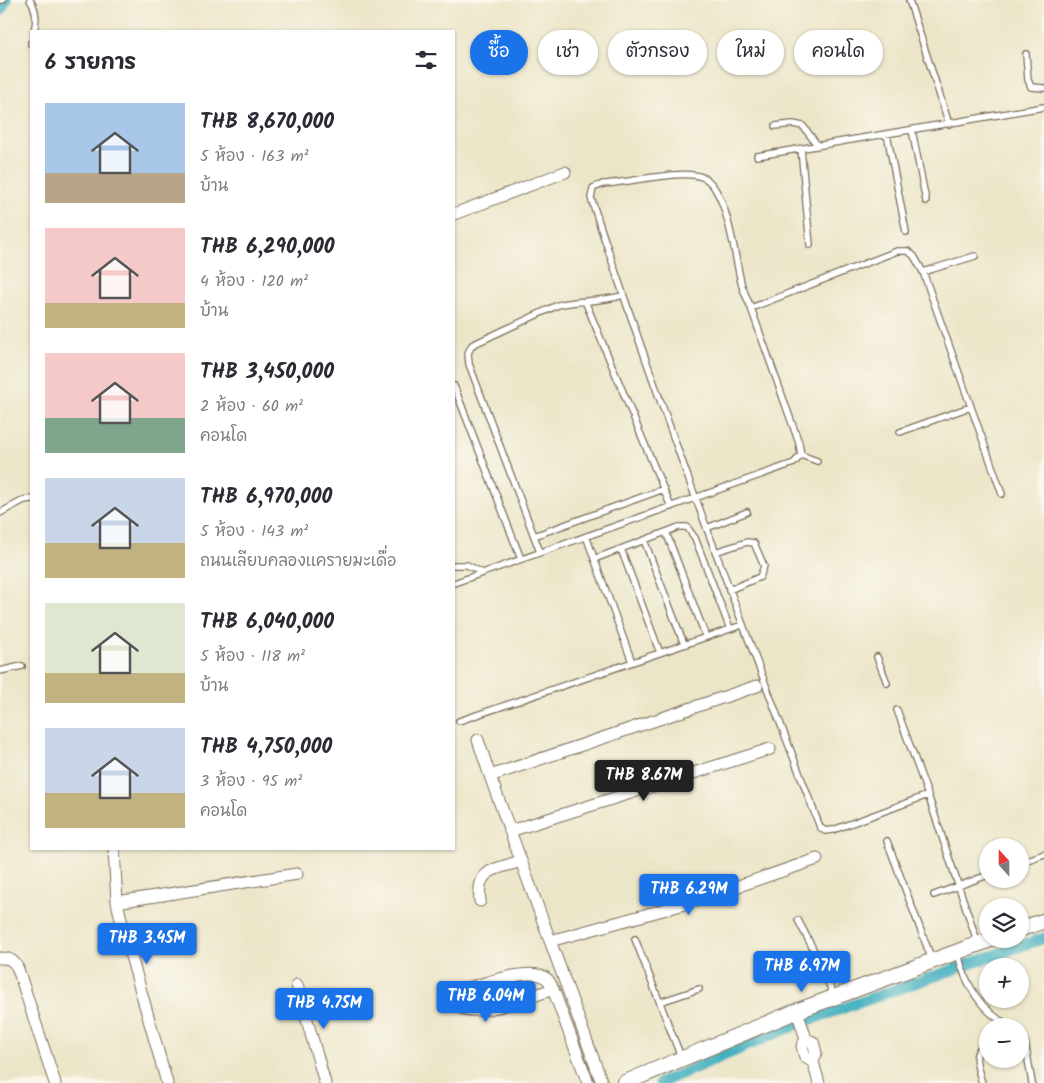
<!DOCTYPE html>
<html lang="th">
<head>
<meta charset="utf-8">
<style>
  body { margin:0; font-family:Kalam,"Playpen Sans Thai",sans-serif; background:#f7f7f7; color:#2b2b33; height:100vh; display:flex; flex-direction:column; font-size:19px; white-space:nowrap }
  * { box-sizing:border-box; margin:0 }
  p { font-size:16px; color:#7c7c81 }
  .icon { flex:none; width:28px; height:28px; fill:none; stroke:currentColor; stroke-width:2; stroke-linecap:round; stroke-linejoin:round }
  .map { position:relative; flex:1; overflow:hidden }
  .details { position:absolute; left:30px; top:30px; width:425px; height:820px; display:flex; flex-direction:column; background:#fff; border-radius:0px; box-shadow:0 1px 4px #0004 }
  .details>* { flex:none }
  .hud { position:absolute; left:470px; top:30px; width:475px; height:45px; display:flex; gap:10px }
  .needle { width:32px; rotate:339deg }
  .fabs { position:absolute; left:979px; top:838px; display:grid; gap:10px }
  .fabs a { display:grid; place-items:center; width:50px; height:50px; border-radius:50%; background:#fff; box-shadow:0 1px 4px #0004; font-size:25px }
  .price { position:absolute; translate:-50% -42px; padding:0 11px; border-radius:5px; background:#1a73e8; color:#fff; font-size:16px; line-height:32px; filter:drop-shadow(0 1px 2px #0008) }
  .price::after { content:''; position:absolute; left:50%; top:30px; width:15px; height:11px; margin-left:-8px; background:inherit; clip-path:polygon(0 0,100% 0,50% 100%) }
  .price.active { background:#222; color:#fff }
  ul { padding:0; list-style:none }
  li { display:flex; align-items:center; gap:15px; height:125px; padding:0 15px }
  li span { display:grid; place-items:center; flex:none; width:140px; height:100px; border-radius:0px; color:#555 }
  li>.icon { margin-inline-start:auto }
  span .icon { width:60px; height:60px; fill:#fffc; stroke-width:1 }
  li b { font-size:21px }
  h2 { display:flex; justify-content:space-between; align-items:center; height:60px; padding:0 15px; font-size:21px }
  .chip { padding:0 18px; border-radius:22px; background:#fff; box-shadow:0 1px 4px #0004; font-size:18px; line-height:45px }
  .chip.active { background:#1a73e8; color:#fff }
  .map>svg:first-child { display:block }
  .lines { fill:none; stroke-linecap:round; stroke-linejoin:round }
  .canal { stroke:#43b0c0; stroke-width:11 }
  .service-casing { stroke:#796c5a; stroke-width:8 }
  .minor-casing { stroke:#796c5a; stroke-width:13 }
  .tertiary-casing { stroke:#796c5a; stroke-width:17 }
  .service { stroke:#fff; stroke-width:5.5 }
  .minor { stroke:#fff; stroke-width:11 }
  .tertiary { stroke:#fff; stroke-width:15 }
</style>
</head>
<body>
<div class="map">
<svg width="1044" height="1083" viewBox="0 0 1044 1083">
  <rect width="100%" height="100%" fill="#fbf7ec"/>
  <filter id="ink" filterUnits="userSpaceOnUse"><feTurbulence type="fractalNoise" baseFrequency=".02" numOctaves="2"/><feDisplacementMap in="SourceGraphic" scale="10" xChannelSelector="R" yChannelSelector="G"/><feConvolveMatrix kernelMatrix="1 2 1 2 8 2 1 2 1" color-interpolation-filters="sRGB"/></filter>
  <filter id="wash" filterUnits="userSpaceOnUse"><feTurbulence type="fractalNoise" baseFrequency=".0096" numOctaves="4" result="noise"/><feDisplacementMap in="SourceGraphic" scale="20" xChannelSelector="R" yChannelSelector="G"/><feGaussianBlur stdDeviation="1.12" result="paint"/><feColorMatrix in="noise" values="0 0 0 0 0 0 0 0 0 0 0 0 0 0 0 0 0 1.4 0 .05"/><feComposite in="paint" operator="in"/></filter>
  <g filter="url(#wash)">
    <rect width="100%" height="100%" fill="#ece6c9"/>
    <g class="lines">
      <path class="canal" d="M0 11 6 0
        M660 1083 798 1024 1044 938"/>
    </g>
  </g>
  <g filter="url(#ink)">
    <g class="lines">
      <g class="service-casing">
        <path id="service" d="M0 0H3
          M30 0C37 10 37 20 34 31
          M909 0 949 124
          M31 44V43
          M1026 54 1028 80 1031 87 1044 88
          M775 126 793 124 803 126 818 146
          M912 130 926 201
          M887 134 906 232
          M801 149 810 245
          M757 156 1044 107
          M923 272 975 256
          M585 301 671 507
          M751 308C748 301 745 294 742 286 735 262 728 186 702 177 681 169 628 183 603 184L593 188 591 198C660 410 740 618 820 827L825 831 833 830 928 795 978 944
          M454 386 521 559
          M900 432 970 407
          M801 455 817 461
          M0 513 24 500 31 499
          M707 528 747 512
          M666 532 706 637
          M534 536 664 489
          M586 536 632 662
          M644 540 684 644
          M621 549 660 653
          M540 552 469 364 468 353 472 345 558 305C580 299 601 303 623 295
          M715 552 747 542 754 543 764 566 760 577 729 590
          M594 559 679 527H687L695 538 730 629
          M454 565H467L483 573
          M454 583 794 463 801 455 799 443 751 308 897 251H908L914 256 923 272 1002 494
          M877 657 887 683
          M0 671 22 666
          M897 710 928 795
          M459 721 742 625
          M887 841 932 960
          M1020 863 1044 854
          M934 895 988 875
          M798 920 822 966 834 997
          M635 939 681 1057
          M958 953C964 982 982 1014 1011 1026
          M660 1002 699 989
          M1020 1034 1025 1042 1032 1083
          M982 1083C978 1067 969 1051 988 1043"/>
      </g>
      <g class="minor-casing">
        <path id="minor" d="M454 214 565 172
          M478 740 490 776
          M510 831 770 749
          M114 849 117 902 123 928 167 1083
          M480 901C476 868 495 870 521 861
          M117 902 297 874
          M550 941 692 902 817 859
          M0 958C9 958 14 960 18 969L55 1083
          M511 977 518 1000
          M297 985 325 1083
          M553 989C532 996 476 1020 458 1006L456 997 461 990C479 985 533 965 547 979 550 981 551 986 553 989L588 1083
          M797 1011 806 1039 813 1042 816 1053 813 1062 819 1083
          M806 1039 802 1046 805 1057 813 1062
          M602 1083 490 776 757 686"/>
      </g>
      <g class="tertiary-casing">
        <path id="tertiary" d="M1020 929 1044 921
          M624 1083 797 1011 992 939"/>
      </g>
      <use href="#service" class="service"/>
      <use href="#minor" class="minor"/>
      <use href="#tertiary" class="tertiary"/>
    </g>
  </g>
</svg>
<div class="fabs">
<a><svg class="needle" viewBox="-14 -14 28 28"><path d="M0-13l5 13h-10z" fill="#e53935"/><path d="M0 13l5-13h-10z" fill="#7c7c81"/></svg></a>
<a><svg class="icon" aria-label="layers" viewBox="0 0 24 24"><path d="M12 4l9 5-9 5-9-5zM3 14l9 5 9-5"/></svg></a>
<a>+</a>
<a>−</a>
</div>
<b class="price active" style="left:644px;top:802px">THB 8.67M</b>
<b class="price" style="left:689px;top:916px">THB 6.29M</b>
<b class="price" style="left:147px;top:965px">THB 3.45M</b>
<b class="price" style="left:802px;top:993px">THB 6.97M</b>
<b class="price" style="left:486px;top:1023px">THB 6.04M</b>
<b class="price" style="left:324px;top:1030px">THB 4.75M</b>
<div class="hud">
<a class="chip active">ซื้อ</a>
<a class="chip">เช่า</a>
<a class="chip">ตัวกรอง</a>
<a class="chip">ใหม่</a>
<a class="chip">คอนโด</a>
</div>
<section class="details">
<h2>6 รายการ<svg class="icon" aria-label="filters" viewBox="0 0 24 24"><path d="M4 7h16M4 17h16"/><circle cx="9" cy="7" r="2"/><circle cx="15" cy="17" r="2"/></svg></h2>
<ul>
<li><span style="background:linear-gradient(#a9c7e8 70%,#b9a48a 0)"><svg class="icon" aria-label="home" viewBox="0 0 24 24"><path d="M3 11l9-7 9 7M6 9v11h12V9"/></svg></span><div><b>THB 8,670,000</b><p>5 ห้อง · 163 m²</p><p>บ้าน</p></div></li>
<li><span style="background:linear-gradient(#f6c9c9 75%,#c2b280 0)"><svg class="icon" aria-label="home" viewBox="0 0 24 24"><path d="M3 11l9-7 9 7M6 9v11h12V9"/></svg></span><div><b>THB 6,290,000</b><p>4 ห้อง · 120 m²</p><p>บ้าน</p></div></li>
<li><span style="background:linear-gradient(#f6c9c9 65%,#7fa58c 0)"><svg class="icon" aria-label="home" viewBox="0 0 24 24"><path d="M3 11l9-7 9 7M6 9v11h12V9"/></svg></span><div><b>THB 3,450,000</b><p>2 ห้อง · 60 m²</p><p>คอนโด</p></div></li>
<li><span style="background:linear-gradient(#c9d6e8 65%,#c2b280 0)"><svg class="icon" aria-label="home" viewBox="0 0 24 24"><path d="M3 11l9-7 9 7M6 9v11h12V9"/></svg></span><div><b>THB 6,970,000</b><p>5 ห้อง · 143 m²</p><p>ถนนเลียบคลองแครายมะเดื่อ</p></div></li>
<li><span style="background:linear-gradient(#dfe7d0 70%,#c2b280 0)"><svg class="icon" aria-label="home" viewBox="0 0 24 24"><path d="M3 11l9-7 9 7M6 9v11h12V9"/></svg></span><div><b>THB 6,040,000</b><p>5 ห้อง · 118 m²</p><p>บ้าน</p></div></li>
<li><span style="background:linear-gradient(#c9d6e8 65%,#c2b280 0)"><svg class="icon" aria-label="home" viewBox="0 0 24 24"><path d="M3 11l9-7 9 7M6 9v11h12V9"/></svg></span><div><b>THB 4,750,000</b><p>3 ห้อง · 95 m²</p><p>คอนโด</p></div></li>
</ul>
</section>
</div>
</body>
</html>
